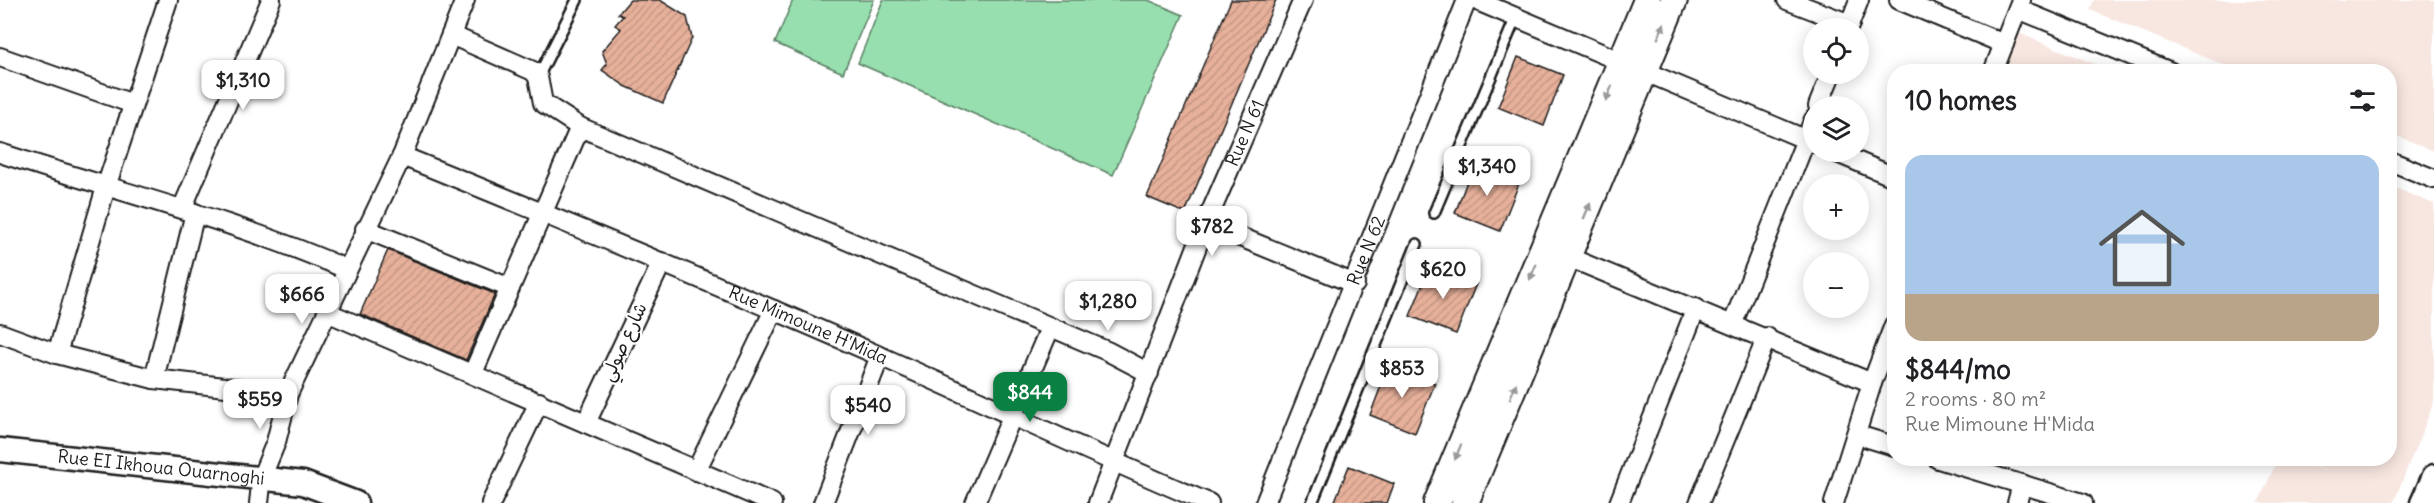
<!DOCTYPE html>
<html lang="en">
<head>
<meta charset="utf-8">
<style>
  body { margin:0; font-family:Delius,"Playpen Sans Arabic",sans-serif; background:#f2f2f2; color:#202124; height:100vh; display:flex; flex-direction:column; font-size:22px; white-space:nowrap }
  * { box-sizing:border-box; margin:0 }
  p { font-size:20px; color:#757577 }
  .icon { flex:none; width:33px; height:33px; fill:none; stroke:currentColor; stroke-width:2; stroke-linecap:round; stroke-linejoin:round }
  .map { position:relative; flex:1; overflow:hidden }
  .details { position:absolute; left:1887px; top:64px; width:510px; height:402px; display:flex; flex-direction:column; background:#fff; border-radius:24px; box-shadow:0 3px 15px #0003 }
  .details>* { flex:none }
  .buttons { position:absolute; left:1803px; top:18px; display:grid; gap:12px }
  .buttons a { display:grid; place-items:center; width:66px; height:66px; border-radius:50%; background:#fff; box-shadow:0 3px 15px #0003; font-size:30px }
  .price { position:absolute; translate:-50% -51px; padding:0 14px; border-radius:12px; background:#fff; color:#222; font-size:20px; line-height:39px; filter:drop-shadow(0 2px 3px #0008) }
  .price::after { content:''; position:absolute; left:50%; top:36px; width:18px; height:14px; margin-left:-9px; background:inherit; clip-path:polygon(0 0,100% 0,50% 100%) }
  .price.selected { background:#0b8043; color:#fff }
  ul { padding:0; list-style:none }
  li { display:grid; align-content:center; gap:12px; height:318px; padding:0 18px }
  li span { display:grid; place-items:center; height:186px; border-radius:18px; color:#555 }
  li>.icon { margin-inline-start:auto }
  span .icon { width:108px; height:108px; fill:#fffc; stroke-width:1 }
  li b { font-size:26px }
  h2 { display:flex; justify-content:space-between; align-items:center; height:72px; padding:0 18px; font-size:26px }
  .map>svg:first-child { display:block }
  .built { fill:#f8e7e1 }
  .pitch { fill:#97dfae; stroke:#5a7e65; stroke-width:1.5 }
  .building { fill:url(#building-hatch); stroke:#1c1c1c; stroke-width:1.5 }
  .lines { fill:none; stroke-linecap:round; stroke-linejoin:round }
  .service-casing { stroke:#1c1c1c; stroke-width:14 }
  .minor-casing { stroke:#1c1c1c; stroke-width:22 }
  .tertiary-casing { stroke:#1c1c1c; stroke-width:27 }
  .secondary-casing { stroke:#1c1c1c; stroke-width:30 }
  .service { stroke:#fff; stroke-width:9 }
  .minor { stroke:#fff; stroke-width:18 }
  .tertiary { stroke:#fff; stroke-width:22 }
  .secondary { stroke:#fff; stroke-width:26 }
  .oneway { fill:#999 }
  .labels { text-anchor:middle; stroke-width:4.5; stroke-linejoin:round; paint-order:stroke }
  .street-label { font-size:18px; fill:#1c1c1c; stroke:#fff }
</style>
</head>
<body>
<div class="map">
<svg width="2434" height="503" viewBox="0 0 2434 503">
  <defs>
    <pattern id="building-hatch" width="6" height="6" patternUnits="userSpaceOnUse" patternTransform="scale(1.5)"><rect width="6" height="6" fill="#e6b09a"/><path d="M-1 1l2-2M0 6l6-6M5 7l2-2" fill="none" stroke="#c59784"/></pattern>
  </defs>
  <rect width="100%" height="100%" fill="#fff"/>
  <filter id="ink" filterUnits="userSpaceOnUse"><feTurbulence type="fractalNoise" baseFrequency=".0167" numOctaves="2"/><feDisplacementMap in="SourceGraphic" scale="12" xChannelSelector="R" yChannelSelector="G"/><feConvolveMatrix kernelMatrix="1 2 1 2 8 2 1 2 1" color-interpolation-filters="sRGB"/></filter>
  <g filter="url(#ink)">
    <path class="built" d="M2094 0H2434V151L2390 133V72H2241L2090 10Z
      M2016 32 2115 72H1999Z
      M2390 186 2434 204V402L2395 499 2393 503H2258L2278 459H2294L2337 476 2298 459H2390Z"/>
    <path class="pitch" d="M793 0H874L843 73 775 43Z
      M883 0H1148L1183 15 1113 175 858 63Z"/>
    <path class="building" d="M630 0H660L687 17 692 38 663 103 625 86 602 70 607 64 602 51 621 29 615 25 623 16 618 14Z
      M1231 0H1276L1185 213 1147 197Z
      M1518 57 1563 75 1544 126 1498 107Z
      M1474 163 1520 181 1500 231 1455 213Z
      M388 250 495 294 466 360 360 314Z
      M1430 266 1476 284 1456 334 1410 316Z
      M1389 365 1435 383 1415 433 1370 415Z
      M1349 466 1394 484 1387 503H1334Z"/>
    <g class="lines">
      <g class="service-casing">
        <path id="service" d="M538 77 577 0
          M1434 213 1516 17
          M1312 503 1417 244"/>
      </g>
      <g class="minor-casing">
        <g id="minor">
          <path d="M1475 0 1814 143"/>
          <path d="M1787 0 1850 24"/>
          <path d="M1899 0 2004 44"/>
          <path d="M2018 9 2171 72"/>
          <path d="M1848 28 1859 0"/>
          <path d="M451 35 533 71 538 77 543 103 580 127 1107 351 1149 373"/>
          <path d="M0 57 133 104"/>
          <path d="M1993 72 2021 0"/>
          <path d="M1818 106 1831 74"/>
          <path d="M1835 152 1894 177"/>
          <path d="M0 153C116 191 234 220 346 269"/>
          <path id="s1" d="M402 156C563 221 723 287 882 357 991 405 1099 457 1209 503"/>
          <path d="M2390 161 2434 179"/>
          <path d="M182 209 271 0"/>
          <path d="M1206 223 1355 284"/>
          <path d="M365 229 510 288"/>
          <path d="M1568 257 1872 383"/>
          <path d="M329 313 772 503"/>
          <path d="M1733 323 1814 119"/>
          <path d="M0 333 57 354 154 379 288 394"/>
          <path d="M57 354 106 187 168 0"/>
          <path d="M473 373 580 127"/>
          <path d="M154 379 195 213"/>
          <path d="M586 423 662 262"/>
          <path d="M1858 435 1894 446"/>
          <path d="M1938 459 2083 503"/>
          <path d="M696 471 774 310"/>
          <path d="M259 503 262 476 276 442 288 394 402 156 465 0"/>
          <path d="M491 503 539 402"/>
          <path d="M823 503 880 356"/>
          <path d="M975 503 1050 328"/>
          <path id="s2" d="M1098 503 1206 223 1303 0"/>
          <path id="s3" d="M1265 503 1467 0"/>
          <path d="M1619 503 1696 308"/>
          <path d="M1699 503 1767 337"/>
          <path d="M1834 503 1872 383 1894 325"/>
          <path d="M2017 503 2022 484"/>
        </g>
      </g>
      <g class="tertiary-casing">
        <g id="tertiary">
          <path id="s4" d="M0 450 303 483 356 503"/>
          <path d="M2422 503 2434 476"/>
        </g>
      </g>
      <g class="secondary-casing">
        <path id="secondary" d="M1437 503 1647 0
          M1465 503 1674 0"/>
      </g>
      <use href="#service" class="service"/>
      <use href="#minor" class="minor"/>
      <use href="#tertiary" class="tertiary"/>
      <use href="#secondary" class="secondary"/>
    </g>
    <defs><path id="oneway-solid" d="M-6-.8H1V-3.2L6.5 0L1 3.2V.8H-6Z" transform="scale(1.5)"/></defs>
    <g class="oneway">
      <use href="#oneway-solid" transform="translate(1661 31) rotate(-67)"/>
      <use href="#oneway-solid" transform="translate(1609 93) rotate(113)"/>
      <use href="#oneway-solid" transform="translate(1587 211) rotate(-67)"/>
      <use href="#oneway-solid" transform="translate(1533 272) rotate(113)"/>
      <use href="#oneway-solid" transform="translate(1513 391) rotate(-68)"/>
      <use href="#oneway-solid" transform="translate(1458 452) rotate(112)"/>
    </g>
  </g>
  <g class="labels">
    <g class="street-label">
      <text dy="6" stroke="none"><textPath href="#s2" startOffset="398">Rue N 61</textPath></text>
      <text dy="6" stroke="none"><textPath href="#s3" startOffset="272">Rue N 62</textPath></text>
      <text dy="6" stroke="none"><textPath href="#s1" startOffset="440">Rue Mimoune H'Mida</textPath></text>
      <text transform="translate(624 342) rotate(-65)" y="6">شارع صولي</text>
      <text dy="6" stroke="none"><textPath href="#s4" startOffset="162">Rue EI Ikhoua Ouarnoghi</textPath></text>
    </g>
  </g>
</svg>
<div class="buttons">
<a><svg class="icon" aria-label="locate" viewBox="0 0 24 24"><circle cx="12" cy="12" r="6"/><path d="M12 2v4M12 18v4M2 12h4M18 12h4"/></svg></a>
<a><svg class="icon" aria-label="layers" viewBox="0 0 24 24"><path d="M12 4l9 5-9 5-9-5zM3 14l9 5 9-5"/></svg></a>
<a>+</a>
<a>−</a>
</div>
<b class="price" style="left:243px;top:111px">$1,310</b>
<b class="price" style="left:1487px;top:197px">$1,340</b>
<b class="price" style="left:1212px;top:257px">$782</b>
<b class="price" style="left:1443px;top:300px">$620</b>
<b class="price" style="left:302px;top:325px">$666</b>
<b class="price" style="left:1108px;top:332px">$1,280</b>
<b class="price" style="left:1402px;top:399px">$853</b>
<b class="price selected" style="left:1030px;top:423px">$844</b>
<b class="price" style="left:260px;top:430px">$559</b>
<b class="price" style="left:868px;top:436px">$540</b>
<section class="details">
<h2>10 homes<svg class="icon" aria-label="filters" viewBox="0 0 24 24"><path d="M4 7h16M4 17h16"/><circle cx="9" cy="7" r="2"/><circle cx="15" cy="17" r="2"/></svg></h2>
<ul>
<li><span style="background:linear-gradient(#a9c7e8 75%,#b9a48a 0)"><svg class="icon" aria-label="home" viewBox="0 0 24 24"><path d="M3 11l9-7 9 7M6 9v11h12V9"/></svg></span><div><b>$844/mo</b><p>2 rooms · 80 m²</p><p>Rue Mimoune H'Mida</p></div></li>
</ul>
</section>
</div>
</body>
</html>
